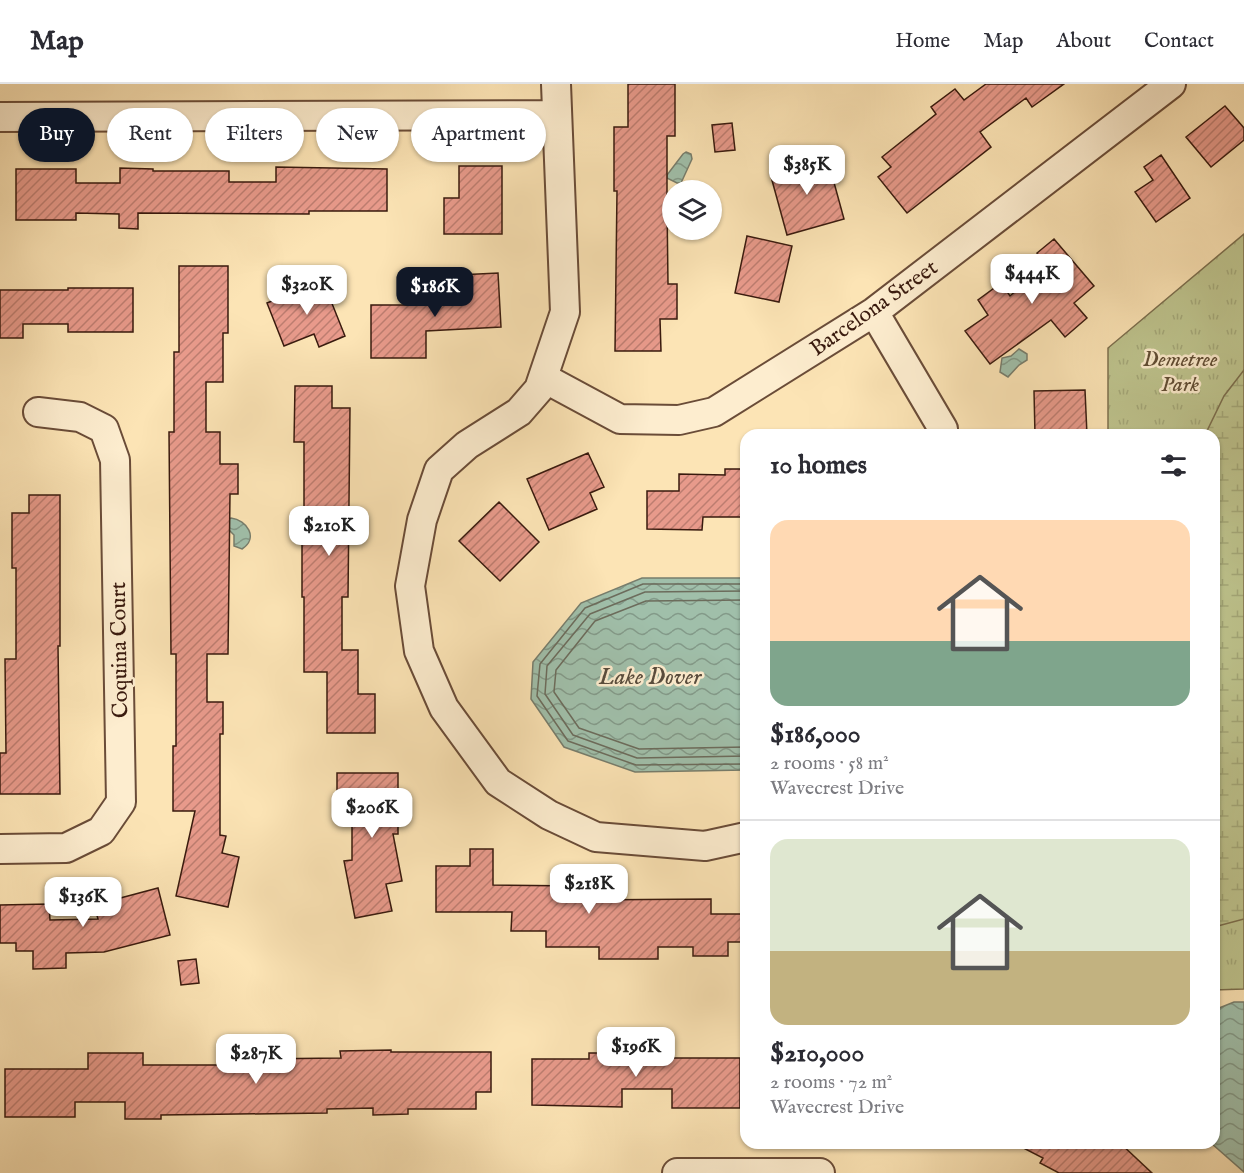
<!DOCTYPE html>
<html lang="en">
<head>
<meta charset="utf-8">
<style>
  body { margin:0; font-family:"IM FELL English",serif; background:#f7f7f7; color:#2b2b33; height:100vh; display:flex; flex-direction:column; font-size:22px; white-space:nowrap }
  * { box-sizing:border-box; margin:0 }
  p { font-size:20px; color:#7c7c81 }
  .icon { flex:none; width:33px; height:33px; fill:none; stroke:currentColor; stroke-width:2; stroke-linecap:round; stroke-linejoin:round }
  .map { position:relative; flex:1; overflow:hidden }
  .drawer { position:absolute; left:740px; top:345px; width:480px; height:720px; display:flex; flex-direction:column; background:#fff; border-radius:18px; box-shadow:0 2px 4px #0004 }
  .drawer>* { flex:none }
  .guide { position:absolute; left:18px; top:24px; width:570px; height:54px; display:flex; gap:12px }
  .tools { position:absolute; left:662px; top:96px; display:grid; gap:12px }
  .tools a { display:grid; place-items:center; width:60px; height:60px; border-radius:50%; background:#fff; box-shadow:0 2px 4px #0004; font-size:30px }
  .price { position:absolute; translate:-50% -51px; padding:0 14px; border-radius:12px; background:#fff; color:#222; font-size:20px; line-height:39px; filter:drop-shadow(0 2px 3px #0008) }
  .price::after { content:''; position:absolute; left:50%; top:36px; width:18px; height:14px; margin-left:-9px; background:inherit; clip-path:polygon(0 0,100% 0,50% 100%) }
  .price.active { background:#111827; color:#fff }
  ul { padding:0; list-style:none }
  li { display:grid; align-content:center; gap:12px; height:318px; padding:0 30px }
  li+li { border-top:2px solid #e1e1e2 }
  li span { display:grid; place-items:center; height:186px; border-radius:18px; color:#555 }
  li>.icon { margin-inline-start:auto }
  span .icon { width:108px; height:108px; fill:#fffc; stroke-width:1 }
  li b { font-size:26px }
  h2 { display:flex; justify-content:space-between; align-items:center; height:72px; padding:0 30px; font-size:26px }
  .chip { padding:0 21px; border-radius:27px; background:#fff; box-shadow:0 2px 4px #0004; font-size:21px; line-height:54px }
  .chip.active { background:#111827; color:#fff }
  header { display:flex; align-items:center; gap:36px; box-sizing:border-box; height:84px; padding:0 30px; background:#fff; border-bottom:2px solid #e1e1e2 }
  header strong { font-size:28px }
  nav { display:flex; gap:33px; margin-inline-start:auto; font-size:21px }
  .map>svg:first-child { display:block }
  .grass { fill:url(#grass-tufts); stroke:#7c6f4e; stroke-width:1.5 }
  .wetland { fill:url(#wetland-marsh); stroke:#7c6f4e; stroke-width:1.5 }
  .water { fill:url(#water-waves); stroke:#777d6c; stroke-width:1.5 }
  .lines { fill:none; stroke-linecap:round; stroke-linejoin:round }
  .shore { stroke:#6c6c5c; stroke-width:1.5 }
  .building { fill:url(#building-hatch); stroke:#391a0e; stroke-width:1.5 }
  .minor-casing { stroke:#6a4c38; stroke-width:32 }
  .minor { stroke:#fdedcf; stroke-width:28 }
  .labels { text-anchor:middle; stroke-width:5; stroke-linejoin:round; paint-order:stroke }
  .street-label { font-size:22px; fill:#391a0e; stroke:#fdedcf }
  .park-label { font-size:22px; font-style:italic; fill:#614d34; stroke:#fdedcf }
  .water-label { font-size:24px; font-style:italic; fill:#584c3d; stroke:#fdedcf }
</style>
</head>
<body>
<header>
<strong>Map</strong>
<nav><a>Home</a><a>Map</a><a>About</a><a>Contact</a></nav>
</header>
<div class="map">
<svg width="1244" height="1089" viewBox="0 0 1244 1089">
  <defs>
    <pattern id="grass-tufts" width="24" height="20" patternUnits="userSpaceOnUse" patternTransform="scale(1.5)"><rect width="24" height="20" fill="#bec48e"/><path d="M3 7l-1-3M5 7V3M7 7l1-3M15 17l-1-3M17 17v-4M19 17l1-3" fill="none" stroke="#a4a879"/></pattern>
    <pattern id="wetland-marsh" width="20" height="14" patternUnits="userSpaceOnUse" patternTransform="scale(1.5)"><rect width="20" height="14" fill="#bec48e"/><path d="M1 5h8M5 5V1M11 12h8M15 12V8" fill="none" stroke="#a4a879"/></pattern>
    <pattern id="water-waves" width="16" height="10" patternUnits="userSpaceOnUse" patternTransform="scale(1.5)"><rect width="16" height="10" fill="#a0bfaa"/><path d="M0 5q4-4 8 0t8 0" fill="none" stroke="#839a89"/></pattern>
    <pattern id="building-hatch" width="6" height="6" patternUnits="userSpaceOnUse" patternTransform="scale(1.5)"><rect width="6" height="6" fill="#e89a8b"/><path d="M-1 1l2-2M0 6l6-6M5 7l2-2" fill="none" stroke="#bd7d70"/></pattern>
  </defs>
  <rect width="100%" height="100%" fill="#fce4b5"/>
  <filter id="stains"><feTurbulence type="fractalNoise" baseFrequency=".00333" numOctaves="4"/><feColorMatrix values="0 0 0 0 .2 0 0 0 0 .09 0 0 0 0 .02 0 0 0 .5 -.17"/></filter>
  <radialGradient id="worn" r=".72"><stop offset=".6" stop-color="#630" stop-opacity="0"/><stop offset="1" stop-color="#630" stop-opacity=".3"/></radialGradient>
  <path class="grass" d="M1244 150V905L1214 906V351H1108V264Z"/>
  <path class="wetland" d="M1244 286V835L1214 843V351H1205L1224 312Z"/>
  <path class="water" d="M686 68 691 70 692 75 681 99H677L667 94V91L683 70Z
    M1019 265 1027 270V276L1019 281 1008 293 1000 288 1002 274 1011 272Z
    M231 434C247 436 259 454 242 465L234 462V451L227 444 229 435Z
    M642 494H745V686L635 688 564 663 531 615 533 578 581 519Z
    M1234 918H1244V1088L1211 1059H1214V926Z"/>
  <g class="lines">
    <path class="shore" d="M746 500H643L585 524 540 580 537 612 568 657 636 681 746 680
      M746 507 645 508 590 530 547 582 545 610 573 651 637 674 746 672
      M746 516 646 517 595 537 556 586 554 608 579 644 639 665 746 663"/>
  </g>
  <path class="building" d="M628 0H675V52H667V119L668 200H677V235H660L661 267H615L617 107H614V43H628Z
    M986 0H1064L1032 23 1026 14 980 48 991 63 907 129 878 93 891 83 882 73 936 30 931 23 955 5 964 16Z
    M1225 22 1244 44V56L1211 83 1186 53Z
    M732 39 735 66 715 68 712 41Z
    M1161 71 1190 114 1156 138 1135 108 1153 96 1144 83Z
    M827 73 844 135 787 151 770 89Z
    M459 82H502V150H444V114H459Z
    M276 83 387 85V127H309V130L138 129V145L119 144V130L76 129V136H16V85H76V99H120V84L153 85V87H229V98H276Z
    M747 152 792 162 779 218 735 209Z
    M1054 155 1094 202 1074 219 1087 234 1065 253 1051 236 990 280 965 247 988 231 978 216 1001 199 1010 212 1046 181 1037 169Z
    M179 182H228V249H223V298H206V348H220V380H238V410H230L228 570H207V618H223V650H220V751L226 752 222 769 239 773 228 823 176 812 195 727H173V662H176V570H171L169 348H174V268H179Z
    M498 189 501 243 426 247V274H371V221H444V206H459L458 191Z
    M323 197 345 252 319 263 314 250 284 262 267 219Z
    M68 204H133V248H68V240H23V254H0V206H68Z
    M295 302H332V324H350L348 513H342V566H358V610H375V649H327V588H304V513H302V456H304V358H294Z
    M1085 306 1087 351H1035L1034 307Z
    M588 369 604 403 590 409 597 425 549 446 527 395Z
    M725 385H746V433H703L702 446 647 445V407H679V390L725 391Z
    M29 411H60V562H58L60 710H0V669H6L5 575H16V484H12V429H29Z
    M499 418 539 458 500 497 459 457Z
    M337 689H398V750H393L402 797 386 800 392 827 355 834 344 777 352 776V718H337Z
    M470 765H493V801L580 802V816L711 815V830H744V858H728V872H693V863H658V875H599V863H546V847H511L512 828H436V782H470Z
    M158 804 170 851 104 868 66 869V884L33 885V867H16V859H0V821L49 820 50 836 98 835 94 821Z
    M196 875 199 899 181 901 178 877Z
    M606 955H657V974H740V1024H672V1005H622V1023L532 1021V975H589V969H606Z
    M391 966V968H491V1008H476V1025H408V1030L373 1031V1024L327 1025V1029L161 1031V1035H125V1018H75V1033H5V985H88V969H143V981H255V975L341 974 340 967Z
    M1014 1059H1120L1152 1089H1059L1040 1079 1043 1074Z"/>
  <g class="lines">
    <g class="minor-casing">
      <path id="minor" d="M556 0 565 228 539 305 519 328 467 361 439 386 422 436 410 502 419 567 444 624 498 698 549 731 596 753 705 762 746 753
        M0 33 556 31
        M874 228 943 345
        M544 294 620 335 679 336 714 328 874 228 1171 0
        M0 765 66 764 101 747 121 718 115 376 104 345 80 333 38 328
        M677 1089H820"/>
    </g>
    <use href="#minor" class="minor"/>
  </g>
  <g class="labels">
    <g class="street-label">
      <text transform="translate(873 223) rotate(-35)" y="8">Barcelona Street</text>
      <text transform="translate(118 566) rotate(-91)" y="8">Coquina Court</text>
    </g>
    <g class="park-label">
      <text x="1180" y="282">Demetree<tspan x="1180" dy="25">Park</tspan></text>
    </g>
    <g class="water-label">
      <text x="650" y="600">Lake Dover</text>
    </g>
  </g>
  <rect width="100%" height="100%" filter="url(#stains)"/>
  <rect width="100%" height="100%" fill="url(#worn)"/>
</svg>
<div class="tools">
<a><svg class="icon" aria-label="layers" viewBox="0 0 24 24"><path d="M12 4l9 5-9 5-9-5zM3 14l9 5 9-5"/></svg></a>
</div>
<b class="price" style="left:807px;top:112px">$385K</b>
<b class="price" style="left:1032px;top:221px">$444K</b>
<b class="price" style="left:307px;top:232px">$320K</b>
<b class="price active" style="left:435px;top:234px">$186K</b>
<b class="price" style="left:329px;top:473px">$210K</b>
<b class="price" style="left:372px;top:755px">$206K</b>
<b class="price" style="left:589px;top:831px">$218K</b>
<b class="price" style="left:83px;top:844px">$136K</b>
<b class="price" style="left:636px;top:994px">$196K</b>
<b class="price" style="left:256px;top:1001px">$287K</b>
<div class="guide">
<a class="chip active">Buy</a>
<a class="chip">Rent</a>
<a class="chip">Filters</a>
<a class="chip">New</a>
<a class="chip">Apartment</a>
</div>
<section class="drawer">
<h2>10 homes<svg class="icon" aria-label="filters" viewBox="0 0 24 24"><path d="M4 7h16M4 17h16"/><circle cx="9" cy="7" r="2"/><circle cx="15" cy="17" r="2"/></svg></h2>
<ul>
<li><span style="background:linear-gradient(#ffd9b3 65%,#7fa58c 0)"><svg class="icon" aria-label="home" viewBox="0 0 24 24"><path d="M3 11l9-7 9 7M6 9v11h12V9"/></svg></span><div><b>$186,000</b><p>2 rooms · 58 m²</p><p>Wavecrest Drive</p></div></li>
<li><span style="background:linear-gradient(#dfe7d0 60%,#c2b280 0)"><svg class="icon" aria-label="home" viewBox="0 0 24 24"><path d="M3 11l9-7 9 7M6 9v11h12V9"/></svg></span><div><b>$210,000</b><p>2 rooms · 72 m²</p><p>Wavecrest Drive</p></div></li>
</ul>
</section>
</div>
</body>
</html>
